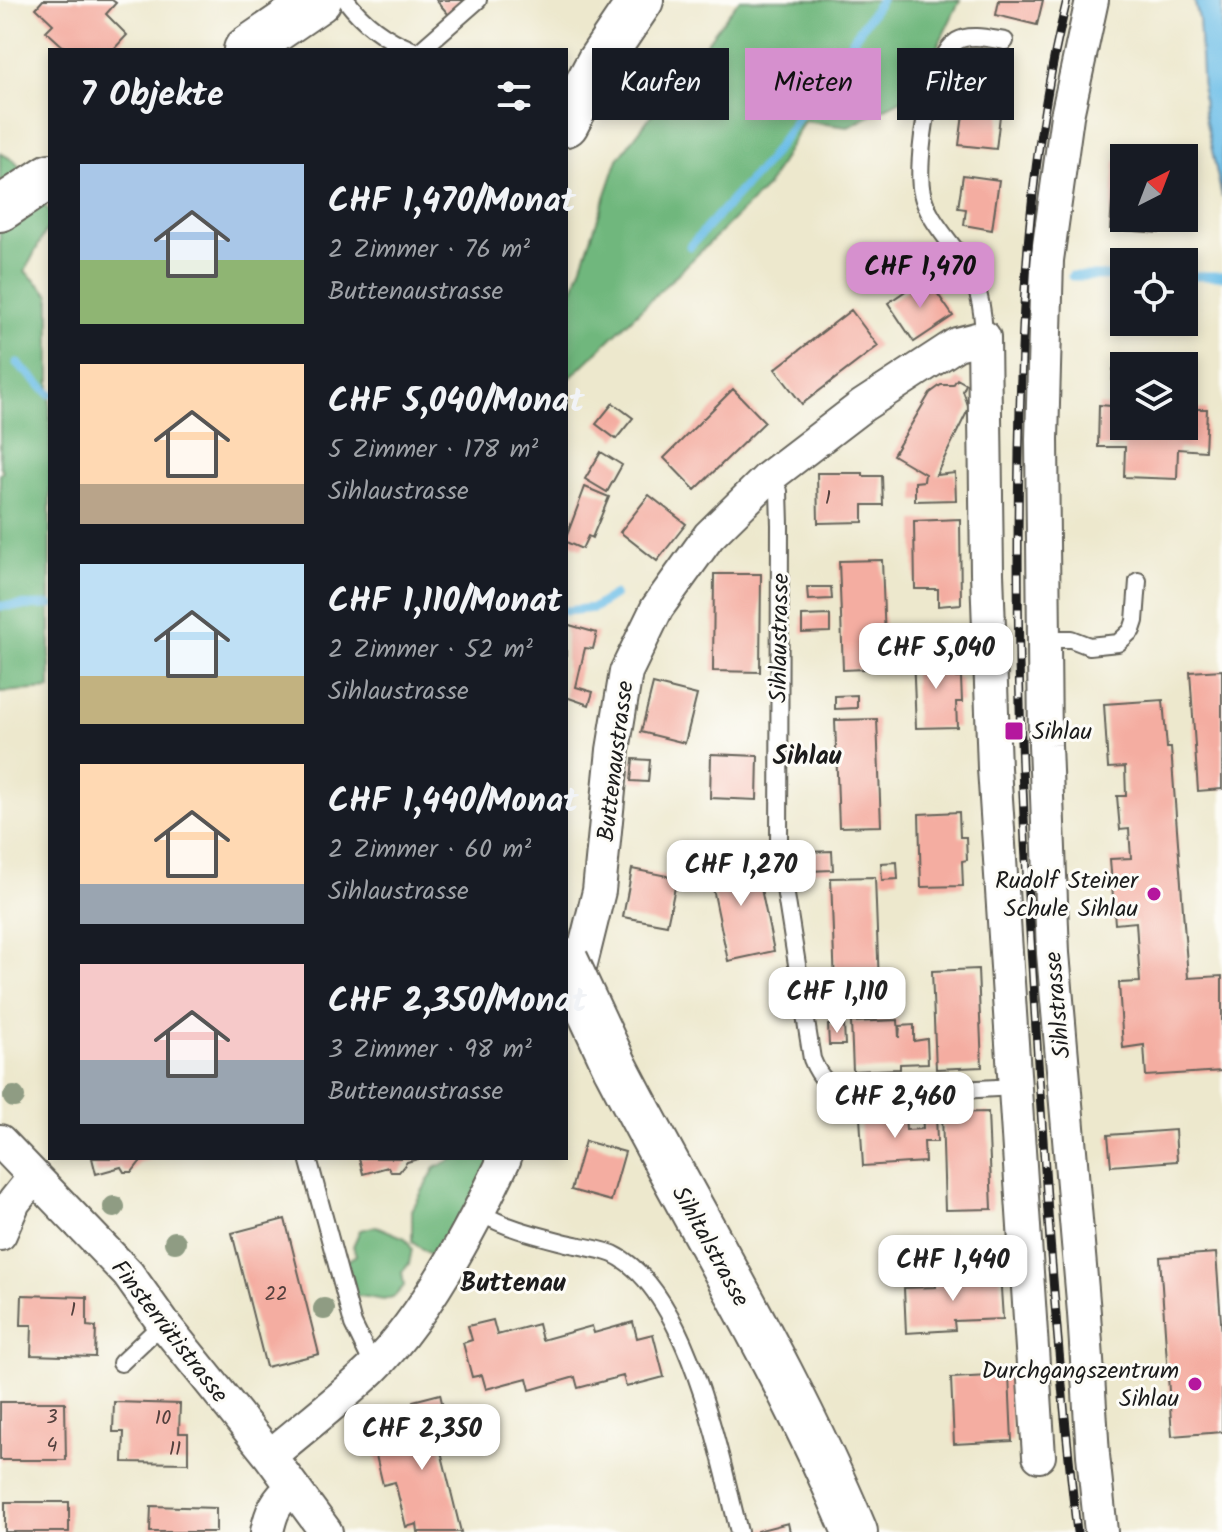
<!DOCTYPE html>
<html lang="de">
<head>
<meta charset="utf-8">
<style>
  body { margin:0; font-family:Kalam,sans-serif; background:#20242c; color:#f1f3f6; height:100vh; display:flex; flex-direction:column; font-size:30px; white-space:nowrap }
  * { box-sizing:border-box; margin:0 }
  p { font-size:26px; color:#9ea1a6 }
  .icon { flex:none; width:44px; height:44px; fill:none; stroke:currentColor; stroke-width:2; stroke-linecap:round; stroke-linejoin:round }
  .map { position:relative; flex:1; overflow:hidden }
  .details { position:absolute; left:48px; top:48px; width:520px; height:1112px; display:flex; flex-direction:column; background:#171b24; border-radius:0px; box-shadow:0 4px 12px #0003 }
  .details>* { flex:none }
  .guide { position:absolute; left:592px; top:48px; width:510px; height:72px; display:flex; gap:16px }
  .needle { width:52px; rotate:42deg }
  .tools { position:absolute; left:1110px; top:144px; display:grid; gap:16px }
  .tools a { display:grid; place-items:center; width:88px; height:88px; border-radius:0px; background:#171b24; box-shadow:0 4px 12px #0003; font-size:40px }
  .price { position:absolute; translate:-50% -68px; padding:0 18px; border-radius:16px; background:#fff; color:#222; font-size:26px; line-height:52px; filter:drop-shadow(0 2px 4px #0008) }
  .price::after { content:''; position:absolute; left:50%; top:48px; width:24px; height:18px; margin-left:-12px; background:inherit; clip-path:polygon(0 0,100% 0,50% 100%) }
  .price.current { background:#d690ce; color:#111 }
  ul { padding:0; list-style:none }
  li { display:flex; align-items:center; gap:24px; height:200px; padding:0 32px }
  li span { display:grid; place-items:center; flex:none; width:224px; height:160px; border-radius:0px; color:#555 }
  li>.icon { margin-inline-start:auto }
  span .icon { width:96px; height:96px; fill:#fffc; stroke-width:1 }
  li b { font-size:34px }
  h2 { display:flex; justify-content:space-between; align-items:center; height:96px; padding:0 32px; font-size:34px }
  .chip { padding:0 28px; border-radius:0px; background:#171b24; box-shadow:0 4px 12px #0003; font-size:28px; line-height:72px }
  .chip.current { background:#d690ce; color:#111 }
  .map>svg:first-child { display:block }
  .forest { fill:#6fb77d; stroke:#466a4c; stroke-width:2 }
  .water { fill:#6bbde7; stroke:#446c82; stroke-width:2 }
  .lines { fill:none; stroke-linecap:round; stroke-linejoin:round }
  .stream { stroke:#6bbde7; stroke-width:9 }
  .building { fill:#f4ada1 }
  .lane-casing { stroke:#65635a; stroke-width:20 }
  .street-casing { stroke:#65635a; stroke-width:36 }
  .secondary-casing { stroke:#65635a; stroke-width:48 }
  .primary-casing { stroke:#65635a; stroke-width:48 }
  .lane { stroke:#fff; stroke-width:16 }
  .street { stroke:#fff; stroke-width:32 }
  .secondary { stroke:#fff; stroke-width:44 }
  .primary { stroke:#fff; stroke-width:44 }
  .rail-casing { stroke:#1c1c1c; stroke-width:9 }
  .rail { stroke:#fdfcf7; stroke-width:6; stroke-dasharray:18; stroke-linecap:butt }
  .primary-bridge-casing { stroke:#65635a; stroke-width:48; stroke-linecap:butt }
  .primary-bridge { stroke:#fff; stroke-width:44 }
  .tree { fill:#8f9c83 }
  .poi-dot { fill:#b5179e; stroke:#fdfcf7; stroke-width:3 }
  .labels { text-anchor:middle; stroke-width:6; stroke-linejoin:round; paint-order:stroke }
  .number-label { font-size:20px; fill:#52403d }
  .street-label { font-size:24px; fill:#1c1c1c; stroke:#fdfcf7 }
  .poi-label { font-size:24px; fill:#1c1c1c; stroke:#fdfcf7; text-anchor:end }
  .neighbourhood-label { font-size:26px; font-weight:bold; fill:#1c1c1c; stroke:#fdfcf7 }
</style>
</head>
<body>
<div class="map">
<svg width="1222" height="1532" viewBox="0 0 1222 1532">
  <rect width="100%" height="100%" fill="#fdfcf7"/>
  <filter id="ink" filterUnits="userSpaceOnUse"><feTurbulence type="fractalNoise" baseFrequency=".0125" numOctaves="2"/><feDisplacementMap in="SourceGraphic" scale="16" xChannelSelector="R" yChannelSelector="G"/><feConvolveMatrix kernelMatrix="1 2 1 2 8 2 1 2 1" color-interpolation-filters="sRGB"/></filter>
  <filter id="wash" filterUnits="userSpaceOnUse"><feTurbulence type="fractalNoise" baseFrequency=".006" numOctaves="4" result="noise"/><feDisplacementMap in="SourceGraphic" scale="32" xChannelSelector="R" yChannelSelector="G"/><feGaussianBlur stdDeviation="1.8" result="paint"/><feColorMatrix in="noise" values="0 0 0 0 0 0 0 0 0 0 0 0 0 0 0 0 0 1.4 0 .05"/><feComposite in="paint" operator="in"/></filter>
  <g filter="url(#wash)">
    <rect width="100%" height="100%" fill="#ede8cd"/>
    <path class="forest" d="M739 0H960L915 93 848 127 804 121 767 187 566 382V312L618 159Z
      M0 153 15 161 50 213V223L25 271 50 295V689L0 692V473L3 471 0 465Z
      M455 1158H493L465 1228 432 1256 412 1242V1210L435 1168Z
      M376 1226 405 1238 412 1249 409 1264 402 1272 404 1286 395 1296 384 1300 354 1295 344 1286 342 1273 347 1261 356 1255 353 1246 360 1230Z"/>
    <path class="water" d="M1194 0H1222V197L1204 113 1199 19Z"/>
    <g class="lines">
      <path class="stream" d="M690 246 766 163 881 0
        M1072 276H1124
        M1184 276H1222
        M17 363 50 394
        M0 606 50 605
        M566 611 594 608 614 595"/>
    </g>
    <g id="blocks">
      <path class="building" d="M43 0H112L116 3 106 14 127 35 113 50H67L46 31 53 24 36 8Z
        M436 0H467L449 15Z
        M999 0H1043L1037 25 996 15Z
        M969 69 1005 74 996 149 959 145Z
        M1115 161 1124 162V218H1160L1159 233 1110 229Z
        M963 175 999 180 992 230 964 225 966 209 958 208Z
        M926 277 953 316 914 342 888 303Z
        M851 310 878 346 802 404 775 369Z
        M1113 369 1124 370V394H1112Z
        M1193 372H1196V397L1184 396V373Z
        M957 379 966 384 963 391 969 408 936 475 955 473 956 500 915 501V482L924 481 925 474 893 455 930 393 941 385H953Z
        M733 389 765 422 695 490 664 458Z
        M613 403 633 418 616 439 596 424Z
        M1099 405 1124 407V426H1184V409H1207L1205 451 1178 449 1177 479 1124 477 1125 447H1098Z
        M601 452 622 465 607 492 585 479Z
        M817 473H863V476H882L883 505H863V522L818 523Z
        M585 487 609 497 592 538 588 536 582 549 566 542V538Z
        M649 495 686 524 657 561 620 532Z
        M960 519 961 604 938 606V589H915L914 521Z
        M882 560 886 668 843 670 839 561Z
        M714 574H761L760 672 713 671Z
        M807 587H831L832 599 808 600Z
        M830 615V632L802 633V616Z
        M566 624 597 633 593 649 585 648 576 687 593 692 589 705 566 697Z
        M955 654 956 678H961L962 702H956L957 727 916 728 913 655Z
        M1222 670V789L1198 791 1190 672Z
        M653 684 697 695 685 743 641 732Z
        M857 695V708L835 709V696Z
        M1163 700 1167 748H1171L1188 978 1222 976V1071L1146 1076 1144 1045 1123 1048 1119 983 1140 982 1136 922 1115 924 1110 859 1131 858 1129 829 1120 830 1117 796H1126L1125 767 1108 768 1104 704Z
        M877 719 881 826 839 827 835 720Z
        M711 754 758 756 757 800 710 798Z
        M633 759 650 760 648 782 631 781Z
        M959 812 960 837H966L967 860 962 861 963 886 921 887 919 814Z
        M832 851 833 870 808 871 807 852Z
        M754 855 774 951 728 961 708 864Z
        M897 862 898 879 882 880 881 863Z
        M632 869 677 878 667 925 623 917Z
        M875 877 879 985 835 986 831 878Z
        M978 969 982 1067 936 1069 932 971Z
        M898 1020 899 1038 900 1026 914 1025V1041L927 1039 928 1063 900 1064V1069L853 1071 851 1022Z
        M844 1024 845 1045H829L828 1025Z
        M988 1112 992 1209 945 1210 942 1113Z
        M922 1113H936L937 1142H924L925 1162 863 1166 860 1117 905 1114 906 1130 923 1129Z
        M1175 1130 1177 1161 1111 1166 1108 1135Z
        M585 1141 625 1152 611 1201 571 1190Z
        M92 1158H151V1159L140 1162 132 1172H124L121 1167 96 1174Z
        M359 1158H418V1159L407 1162 399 1172H391L388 1167 363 1174Z
        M285 1219 319 1354 266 1367 232 1233Z
        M1216 1253 1222 1335V1432L1172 1436 1160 1257Z
        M1000 1274 1003 1319 954 1321 955 1330 906 1333 904 1288 936 1287V1277Z
        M22 1295 87 1297V1326L96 1327 95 1357 31 1355 32 1325H21Z
        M493 1320 497 1335 538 1324 542 1340 592 1326 594 1333 633 1322 637 1338 653 1334 664 1377 626 1387 623 1376 578 1388 575 1377 530 1390 527 1378 486 1389 482 1375 472 1377 463 1343 472 1340 468 1326Z
        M1009 1375 1012 1441 954 1444 951 1378Z
        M440 1394 451 1441 439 1443 461 1532H418L417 1524 406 1527 395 1482 383 1485 374 1447 422 1436 413 1401Z
        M0 1402H65L66 1460H0Z
        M114 1402 180 1404 179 1433H188V1463L123 1462 124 1432H113Z
        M5 1502H69V1532H5Z
        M151 1506 216 1508V1532H150Z
        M788 1523 790 1532H757V1531Z"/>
    </g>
  </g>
  <g filter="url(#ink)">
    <use href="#blocks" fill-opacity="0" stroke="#65635a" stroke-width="2"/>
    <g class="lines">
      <g class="lane-casing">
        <path id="lane" d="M346 0C363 23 385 39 412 50
          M421 50 478 0
          M984 337C983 307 979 287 963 261 949 239 928 220 922 193 915 164 930 58 957 41 970 33 991 39 1005 41
          M768 478 779 491 780 525 779 851 812 1059C820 1079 830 1088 850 1096L1015 1087
          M1044 639H1071L1089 646 1118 643 1132 630 1135 621 1138 581
          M308 1158 353 1324 374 1367
          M479 1212C507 1229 540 1236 571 1244 585 1247 600 1249 613 1254 688 1289 720 1458 739 1532
          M121 1363 163 1323"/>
      </g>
      <g class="street-casing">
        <path id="street" d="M1092 0 1067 116 1047 260 1042 439 1045 745 1053 953 1084 1313 1093 1455 1101 1532
          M574 992 599 891 613 750 626 672 657 608 709 536 768 478 862 406 957 344 984 337 987 573 994 768 1039 1456
          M0 1141 128 1274 163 1323 270 1456 326 1532
          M0 1234 14 1202 34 1177
          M270 1456C304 1427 340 1400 372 1369 425 1317 473 1226 505 1158
          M267 1532C271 1512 276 1501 292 1488"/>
      </g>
      <g class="secondary-casing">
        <path id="secondary" d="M246 50 319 0
          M0 209 50 176"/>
      </g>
      <g class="primary-casing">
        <path id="primary" d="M566 124 599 62 641 0
          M615 1066C695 1221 788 1371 855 1532"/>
      </g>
      <use href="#lane" class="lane"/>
      <use href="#street" class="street"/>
      <use href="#secondary" class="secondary"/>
      <use href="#primary" class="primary"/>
      <g class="rail-casing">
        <path id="rail" d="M1067 0C1029 154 1022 294 1019 452 1016 612 1020 771 1030 931 1042 1131 1054 1332 1077 1532"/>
      </g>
      <use href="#rail" class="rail"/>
      <g class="primary-bridge-casing">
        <path id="primary-bridge" d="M566 961 615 1066"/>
      </g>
      <use href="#primary-bridge" class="primary-bridge"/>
    </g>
    <g class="tree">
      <circle cx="14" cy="1097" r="11"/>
      <circle cx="114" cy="1207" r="11"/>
      <circle cx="175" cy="1242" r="11"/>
      <circle cx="324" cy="1309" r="11"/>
    </g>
  </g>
  <g class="poi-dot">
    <rect x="1004" y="721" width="20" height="20" rx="4"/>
    <circle cx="1154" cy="894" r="8"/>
    <circle cx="1195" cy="1384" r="8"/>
  </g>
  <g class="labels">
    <g class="number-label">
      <text x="828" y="504">1</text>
      <text x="276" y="1300">22</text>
      <text x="73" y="1316">1</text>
      <text x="52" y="1423">3</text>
      <text x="163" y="1424">10</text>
      <text x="52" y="1451">4</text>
      <text x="175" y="1455">11</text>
    </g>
    <g class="street-label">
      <text transform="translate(779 638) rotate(-89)" y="8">Sihlaustrasse</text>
      <text transform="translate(615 761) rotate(-83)" y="8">Buttenaustrasse</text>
      <text transform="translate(1057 1005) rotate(-95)" y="8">Sihlstrasse</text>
      <text transform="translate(711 1246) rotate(61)" y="8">Sihltalstrasse</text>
      <text transform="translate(170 1331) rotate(52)" y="8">Finsterrütistrasse</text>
    </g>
    <g class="poi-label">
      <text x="1032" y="739" text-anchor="start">Sihlau</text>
      <text x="1138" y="888">Rudolf Steiner<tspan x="1138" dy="28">Schule Sihlau</tspan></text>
      <text x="1179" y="1378">Durchgangszentrum<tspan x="1179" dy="28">Sihlau</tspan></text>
    </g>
    <g class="neighbourhood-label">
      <text x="807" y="764">Sihlau</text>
      <text x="513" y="1291">Buttenau</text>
    </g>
  </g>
</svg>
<div class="tools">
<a><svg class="needle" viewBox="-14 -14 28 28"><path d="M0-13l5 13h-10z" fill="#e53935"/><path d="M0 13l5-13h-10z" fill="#9ea1a6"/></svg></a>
<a><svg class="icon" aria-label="locate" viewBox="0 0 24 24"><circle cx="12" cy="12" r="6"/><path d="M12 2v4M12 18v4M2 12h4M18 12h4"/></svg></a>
<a><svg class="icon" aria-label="layers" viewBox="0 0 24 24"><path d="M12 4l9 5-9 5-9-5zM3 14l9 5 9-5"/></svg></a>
</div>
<b class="price current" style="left:920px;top:310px">CHF 1,470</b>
<b class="price" style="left:936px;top:691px">CHF 5,040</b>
<b class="price" style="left:741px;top:908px">CHF 1,270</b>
<b class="price" style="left:837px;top:1035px">CHF 1,110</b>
<b class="price" style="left:895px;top:1140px">CHF 2,460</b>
<b class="price" style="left:953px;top:1303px">CHF 1,440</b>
<b class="price" style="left:422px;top:1472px">CHF 2,350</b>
<div class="guide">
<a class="chip">Kaufen</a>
<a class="chip current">Mieten</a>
<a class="chip">Filter</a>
</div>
<section class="details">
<h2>7 Objekte<svg class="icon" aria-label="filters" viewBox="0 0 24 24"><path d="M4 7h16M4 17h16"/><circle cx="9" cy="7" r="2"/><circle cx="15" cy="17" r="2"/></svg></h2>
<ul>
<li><span style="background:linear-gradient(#a9c7e8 60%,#8fb573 0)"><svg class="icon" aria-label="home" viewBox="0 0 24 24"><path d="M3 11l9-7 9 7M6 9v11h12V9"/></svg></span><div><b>CHF 1,470/Monat</b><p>2 Zimmer · 76 m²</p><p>Buttenaustrasse</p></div></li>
<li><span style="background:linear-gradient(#ffd9b3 75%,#b9a48a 0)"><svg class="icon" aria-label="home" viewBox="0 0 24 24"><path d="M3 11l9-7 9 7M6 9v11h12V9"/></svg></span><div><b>CHF 5,040/Monat</b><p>5 Zimmer · 178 m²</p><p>Sihlaustrasse</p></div></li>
<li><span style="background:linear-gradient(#bfe0f5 70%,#c2b280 0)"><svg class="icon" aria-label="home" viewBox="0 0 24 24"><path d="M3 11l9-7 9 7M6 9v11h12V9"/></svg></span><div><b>CHF 1,110/Monat</b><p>2 Zimmer · 52 m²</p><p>Sihlaustrasse</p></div></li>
<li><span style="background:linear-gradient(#ffd9b3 75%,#9aa5b1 0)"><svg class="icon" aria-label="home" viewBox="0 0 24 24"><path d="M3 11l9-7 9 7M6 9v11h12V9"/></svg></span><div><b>CHF 1,440/Monat</b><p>2 Zimmer · 60 m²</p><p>Sihlaustrasse</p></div></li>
<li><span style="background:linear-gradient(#f6c9c9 60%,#9aa5b1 0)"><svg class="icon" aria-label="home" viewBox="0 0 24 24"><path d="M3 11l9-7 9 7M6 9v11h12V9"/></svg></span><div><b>CHF 2,350/Monat</b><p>3 Zimmer · 98 m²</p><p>Buttenaustrasse</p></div></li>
</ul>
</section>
</div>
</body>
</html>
